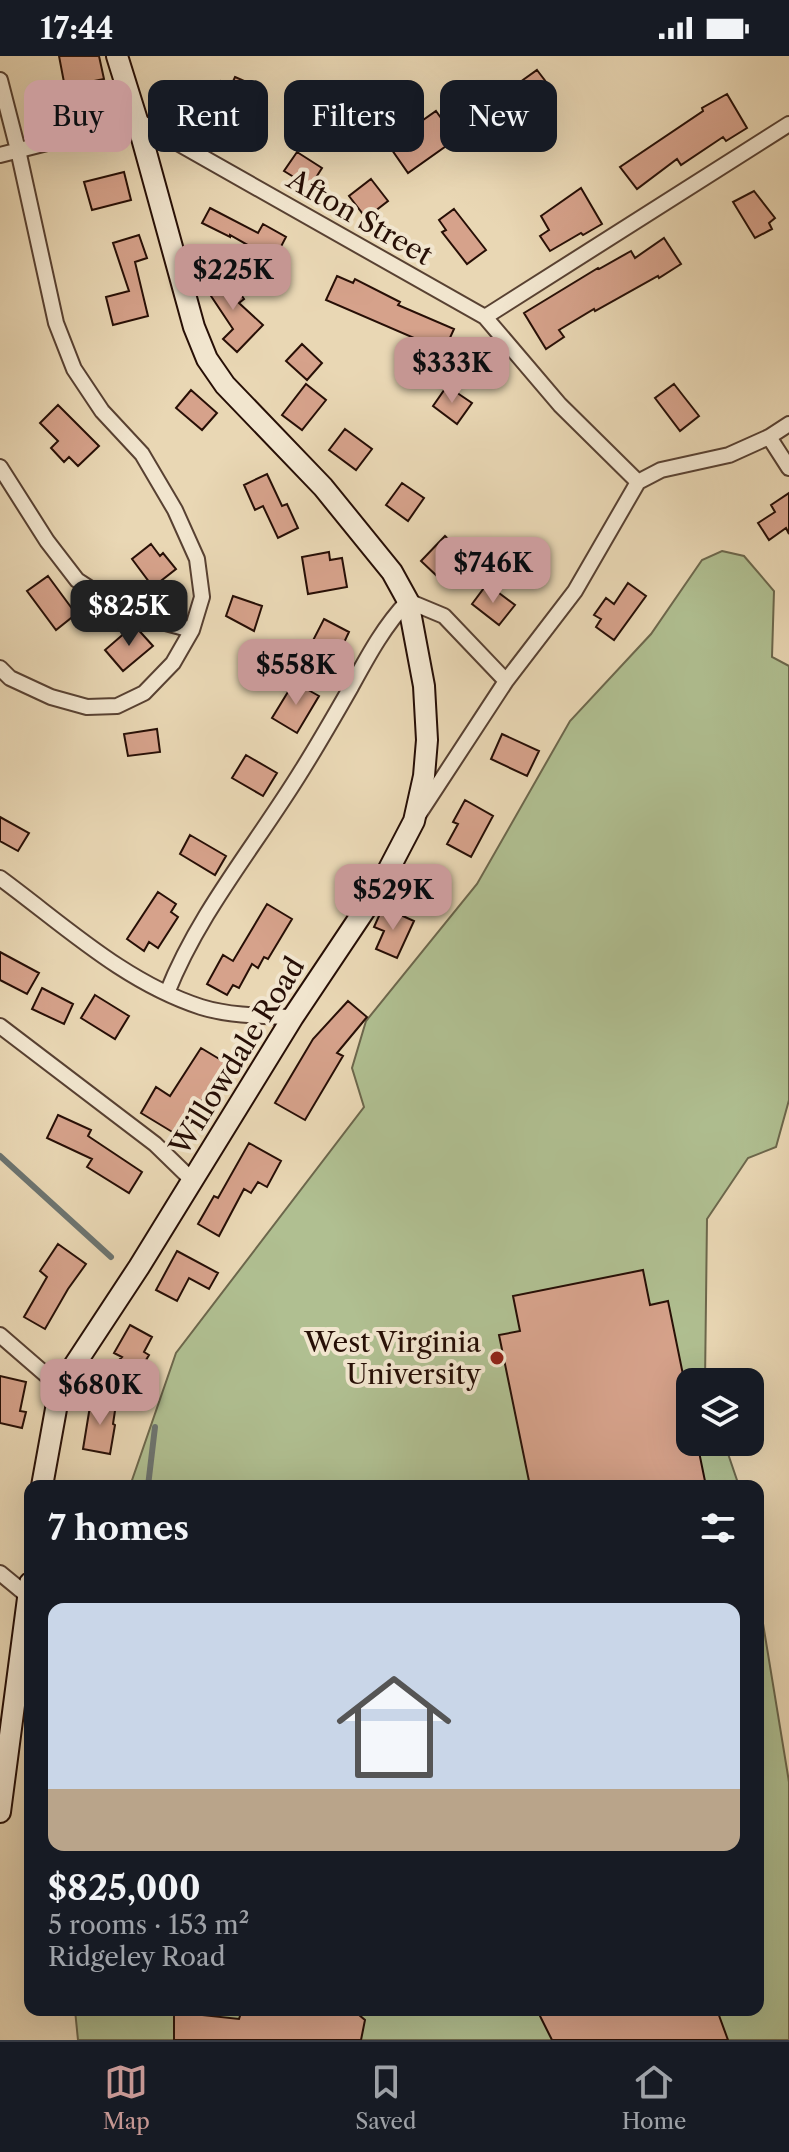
<!DOCTYPE html>
<html lang="en">
<head>
<meta charset="utf-8">
<style>
  body { margin:0; font-family:"Libre Caslon Text",serif; background:#242831; color:#f1f3f6; height:100vh; display:flex; flex-direction:column; font-size:30px; white-space:nowrap }
  * { box-sizing:border-box; margin:0 }
  p { font-size:26px; color:#9ea1a6 }
  .icon { flex:none; width:44px; height:44px; fill:none; stroke:currentColor; stroke-width:2; stroke-linecap:round; stroke-linejoin:round }
  .map { position:relative; flex:1; overflow:hidden }
  .sheet { position:absolute; left:24px; top:1424px; width:740px; height:536px; display:flex; flex-direction:column; background:#171b24; border-radius:16px; box-shadow:0 8px 32px #0002 }
  .sheet>* { flex:none }
  .top-card { position:absolute; left:24px; top:24px; width:742px; height:72px; display:flex; gap:16px }
  .buttons { position:absolute; left:676px; top:1312px; display:grid; gap:16px }
  .buttons a { display:grid; place-items:center; width:88px; height:88px; border-radius:16px; background:#171b24; box-shadow:0 8px 32px #0002; font-size:40px }
  .price { position:absolute; translate:-50% -68px; padding:0 18px; border-radius:16px; background:#c59692; color:#111; font-size:26px; line-height:52px; filter:drop-shadow(0 2px 4px #0008) }
  .price::after { content:''; position:absolute; left:50%; top:48px; width:24px; height:18px; margin-left:-12px; background:inherit; clip-path:polygon(0 0,100% 0,50% 100%) }
  .price.on { background:#222; color:#fff }
  ul { padding:0; list-style:none }
  li { display:grid; align-content:center; gap:16px; height:424px; padding:0 24px }
  li+li { border-top:2px solid #363941 }
  li span { display:grid; place-items:center; height:248px; border-radius:16px; color:#555 }
  li>.icon { margin-inline-start:auto }
  span .icon { width:144px; height:144px; fill:#fffc; stroke-width:1 }
  li b { font-size:34px }
  h2 { display:flex; justify-content:space-between; align-items:center; height:96px; padding:0 24px; font-size:34px }
  .tag { padding:0 28px; border-radius:16px; background:#171b24; box-shadow:0 8px 32px #0002; font-size:28px; line-height:72px }
  .tag.on { background:#c59692; color:#111 }
  .status { display:flex; justify-content:space-between; align-items:center; height:56px; padding:0 40px; background:#171b24; direction:ltr }
  .status svg { height:22px; fill:currentColor }
  .tab-bar { display:flex; justify-content:space-around; align-items:center; height:112px; border-top:2px solid #363941; background:#171b24; font-size:22px; color:#9ea1a6 }
  .tab-bar a { display:grid; justify-items:center; gap:4px }
  .tab-bar .on { color:#c59692 }
  .map>svg:first-child { display:block }
  .green { fill:#b0bf91; stroke:#6c674c; stroke-width:2 }
  .lines { fill:none; stroke-linecap:round; stroke-linejoin:round }
  .stream { stroke:#6c7470; stroke-width:6 }
  .building { fill:#d6a28b; stroke:#270f06; stroke-width:2 }
  .street-casing { stroke:#584132; stroke-width:18 }
  .secondary-casing { stroke:#270f06; stroke-width:24 }
  .street { stroke:#f1e5ce; stroke-width:14 }
  .secondary { stroke:#f1e5ce; stroke-width:20 }
  .poi-dot { fill:#8f2418; stroke:#f1e5ce; stroke-width:3 }
  .labels { text-anchor:middle; stroke-width:8; stroke-linejoin:round; paint-order:stroke }
  .street-label { font-size:28px; fill:#270f06; stroke:#f1e5ce }
  .poi-label { font-size:28px; fill:#270f06; stroke:#f1e5ce; text-anchor:end }
</style>
</head>
<body>
<div class="status"><b>17:44</b><svg viewBox="0 0 49 12"><path d="M0 12V9h3v3zM5 12V6h3v6zM10 12V3h3v9zM15 12V0h3v12zM26 1h20v11H26zM47 4h2v5h-2z"/></svg></div>
<div class="map">
<svg width="789" height="1984" viewBox="0 0 789 1984">
  <rect width="100%" height="100%" fill="#e9d7b4"/>
  <filter id="stains"><feTurbulence type="fractalNoise" baseFrequency=".0025" numOctaves="4"/><feColorMatrix values="0 0 0 0 .2 0 0 0 0 .09 0 0 0 0 .02 0 0 0 .5 -.17"/></filter>
  <radialGradient id="worn" r=".72"><stop offset=".6" stop-color="#630" stop-opacity="0"/><stop offset="1" stop-color="#630" stop-opacity=".3"/></radialGradient>
  <path class="green" d="M722 495 744 500 774 535 772 601 789 610V1044L776 1091 748 1102 707 1163 705 1326H690V1386H724L739 1430H130L176 1297 364 1051 352 1012 366 965 477 828 570 665 651 578 702 504Z
    M758 1537 789 1726V1984H78L75 1954H758Z"/>
  <g class="lines">
    <path class="stream" d="M0 1100 111 1201
      M148 1430 155 1371"/>
  </g>
  <path class="building" d="M59 0H99L104 23 79 28 88 63 48 74 41 49 67 42Z
    M537 14 553 35 515 62 499 41Z
    M235 21 263 33 258 46 246 41 237 62 210 50 221 25 231 30Z
    M727 38 747 72 726 85 723 81 681 109 677 103 637 133 620 111 703 55 702 52Z
    M436 55 456 83 408 117 392 94 420 75 416 69Z
    M297 96 322 112 310 131 284 115Z
    M124 116 131 144 92 154 84 126Z
    M371 123 388 145 366 162 349 140Z
    M581 132 602 168 583 179 581 177 550 195 540 180 549 174 541 160Z
    M754 135 775 162 769 167 772 173 755 182 733 146Z
    M210 152 258 177 263 168 286 181 274 204 230 179V181L202 167Z
    M454 153 486 194 467 208 442 176 446 174 439 164Z
    M139 179 147 202 135 206 148 260 113 269 106 241 129 235 113 187Z
    M664 182 681 208 659 222 658 220 595 255 594 253 559 274 564 281 546 293 524 257 598 212 599 213 631 195 635 202Z
    M226 216 244 243 239 247 263 269 237 296 223 283 233 273 205 231Z
    M337 220 353 227 355 223 400 246 398 249 454 273 444 295 326 244Z
    M302 288 322 307 307 324 286 305Z
    M306 328 326 344 302 374 282 359Z
    M674 328 699 360 680 375 655 342Z
    M447 330 472 347 457 368 433 350Z
    M191 334 217 357 202 374 176 352Z
    M58 349 99 390 78 410 69 401 64 406 51 392 58 385 40 367Z
    M345 373 372 393 356 414 329 394Z
    M267 418 282 450 287 448 298 472 278 482 263 450 255 454 244 429Z
    M402 427 424 442 408 465 386 449Z
    M789 437V478L786 472 769 484 758 467 775 456 771 449Z
    M445 480 462 496 438 521 421 505Z
    M151 488 160 500 163 497 176 513 153 531 132 503Z
    M329 496 330 504 342 502 347 531 308 538 302 501Z
    M48 520 76 558 56 574 27 535Z
    M628 527 646 540 614 584 596 571 601 563 594 559 606 542 614 548Z
    M487 528 515 549 499 569 472 548Z
    M233 540 262 550 254 575 226 560Z
    M324 563 349 576 331 614 305 600Z
    M134 569 153 590 123 615 105 594Z
    M294 626 319 640 297 677 272 662Z
    M157 673 160 696 128 700 124 678Z
    M502 678 539 695 527 720 491 703Z
    M246 699 277 717 263 740 232 722Z
    M465 744 493 760 471 801 447 788 458 768 453 766Z
    M0 761 29 777 18 795 0 785Z
    M190 779 226 800 215 819 180 798Z
    M158 836 176 848 171 856 178 861 158 892 149 886 144 895 127 883Z
    M267 848 292 863 268 903 264 901 258 912 252 908 239 932 233 929 227 939 207 928 223 899 233 905Z
    M383 851 414 865 397 902 376 893 384 875 374 871Z
    M0 896 39 917 27 938 0 924Z
    M42 932 73 948 64 968 32 953Z
    M95 939 129 960 115 983 81 962Z
    M348 945 367 961 337 997 343 1000 305 1064 275 1047 313 983Z
    M201 992 226 1007 179 1080 141 1057 156 1031 170 1040Z
    M58 1059 91 1074 88 1080 142 1116 129 1137 87 1111 92 1103 47 1082Z
    M249 1087 281 1105 267 1131 258 1126 251 1137 244 1133 219 1180 198 1168 214 1140 218 1142Z
    M58 1188 86 1208 68 1233 45 1273 24 1261 47 1221 40 1215Z
    M177 1195 218 1217 209 1233 189 1222 177 1245 156 1234Z
    M643 1214 650 1249 668 1245 690 1353V1386H697L706 1430H530L499 1279 520 1275 513 1240Z
    M130 1269 152 1281 144 1296 149 1299 140 1314 120 1303 122 1301 114 1297Z
    M0 1320 26 1326 20 1355 26 1356 22 1372 0 1367Z
    M91 1344 116 1348 113 1368 115 1369 110 1398 83 1393Z
    M242 1954H353L365 1964 361 1984H174V1956L239 1963Z
    M537 1954H717L728 1984H552Z"/>
  <g class="lines">
    <g class="street-casing">
      <path id="street" d="M0 24 18 94 56 267 74 313 102 355 142 398 175 454 197 503 202 541 192 574 173 607 144 637 117 650 87 651 51 641 10 622 0 612
        M0 99 137 64 485 261 560 349 638 426
        M485 261 789 68
        M769 381 789 412
        M0 411 47 485 77 524 114 548 158 565 192 574
        M419 758 506 625 575 535 638 426 661 414 729 399 769 381 789 368
        M0 822C64 869 124 926 201 951 230 960 263 960 293 961
        M167 937C199 856 256 789 302 714 319 687 335 659 351 631 368 600 384 570 408 545L444 560 506 625
        M0 970 155 1088 192 1124
        M0 1279 60 1331
        M0 1517 28 1540"/>
    </g>
    <g class="secondary-casing">
      <path id="secondary" d="M42 1430 60 1331 139 1211 293 961 378 834 414 765 424 720 427 684 424 630 408 545 392 516 323 431 225 329 207 303 194 271 137 64 117 0
        M0 1756 30 1527"/>
    </g>
    <use href="#street" class="street"/>
    <use href="#secondary" class="secondary"/>
  </g>
  <circle class="poi-dot" cx="497" cy="1302" r="8"/>
  <g class="labels">
    <g class="street-label">
      <text transform="translate(360 161) rotate(30)" y="10">Afton Street</text>
      <text transform="translate(237 1000) rotate(-58)" y="10">Willowdale Road</text>
    </g>
    <g class="poi-label">
      <text x="481" y="1296">West Virginia<tspan x="481" dy="32">University</tspan></text>
    </g>
  </g>
  <rect width="100%" height="100%" filter="url(#stains)"/>
  <rect width="100%" height="100%" fill="url(#worn)"/>
</svg>
<div class="buttons">
<a><svg class="icon" aria-label="layers" viewBox="0 0 24 24"><path d="M12 4l9 5-9 5-9-5zM3 14l9 5 9-5"/></svg></a>
</div>
<b class="price" style="left:233px;top:256px">$225K</b>
<b class="price" style="left:452px;top:349px">$333K</b>
<b class="price" style="left:493px;top:549px">$746K</b>
<b class="price on" style="left:129px;top:592px">$825K</b>
<b class="price" style="left:296px;top:651px">$558K</b>
<b class="price" style="left:393px;top:876px">$529K</b>
<b class="price" style="left:100px;top:1371px">$680K</b>
<div class="top-card">
<a class="tag on">Buy</a>
<a class="tag">Rent</a>
<a class="tag">Filters</a>
<a class="tag">New</a>
</div>
<section class="sheet">
<h2>7 homes<svg class="icon" aria-label="filters" viewBox="0 0 24 24"><path d="M4 7h16M4 17h16"/><circle cx="9" cy="7" r="2"/><circle cx="15" cy="17" r="2"/></svg></h2>
<ul>
<li><span style="background:linear-gradient(#c9d6e8 75%,#b9a48a 0)"><svg class="icon" aria-label="home" viewBox="0 0 24 24"><path d="M3 11l9-7 9 7M6 9v11h12V9"/></svg></span><div><b>$825,000</b><p>5 rooms · 153 m²</p><p>Ridgeley Road</p></div></li>
</ul>
</section>
</div>
<nav class="tab-bar">
<a class="on"><svg class="icon" aria-label="map" viewBox="0 0 24 24"><path d="M3 6l6-2 6 2 6-2v14l-6 2-6-2-6 2zM9 4v14M15 6v14"/></svg>Map</a>
<a><svg class="icon" aria-label="saved" viewBox="0 0 24 24"><path d="M7 4h10v16l-5-4-5 4z"/></svg>Saved</a>
<a><svg class="icon" aria-label="home" viewBox="0 0 24 24"><path d="M3 11l9-7 9 7M6 9v11h12V9"/></svg>Home</a>
</nav>
</body>
</html>
